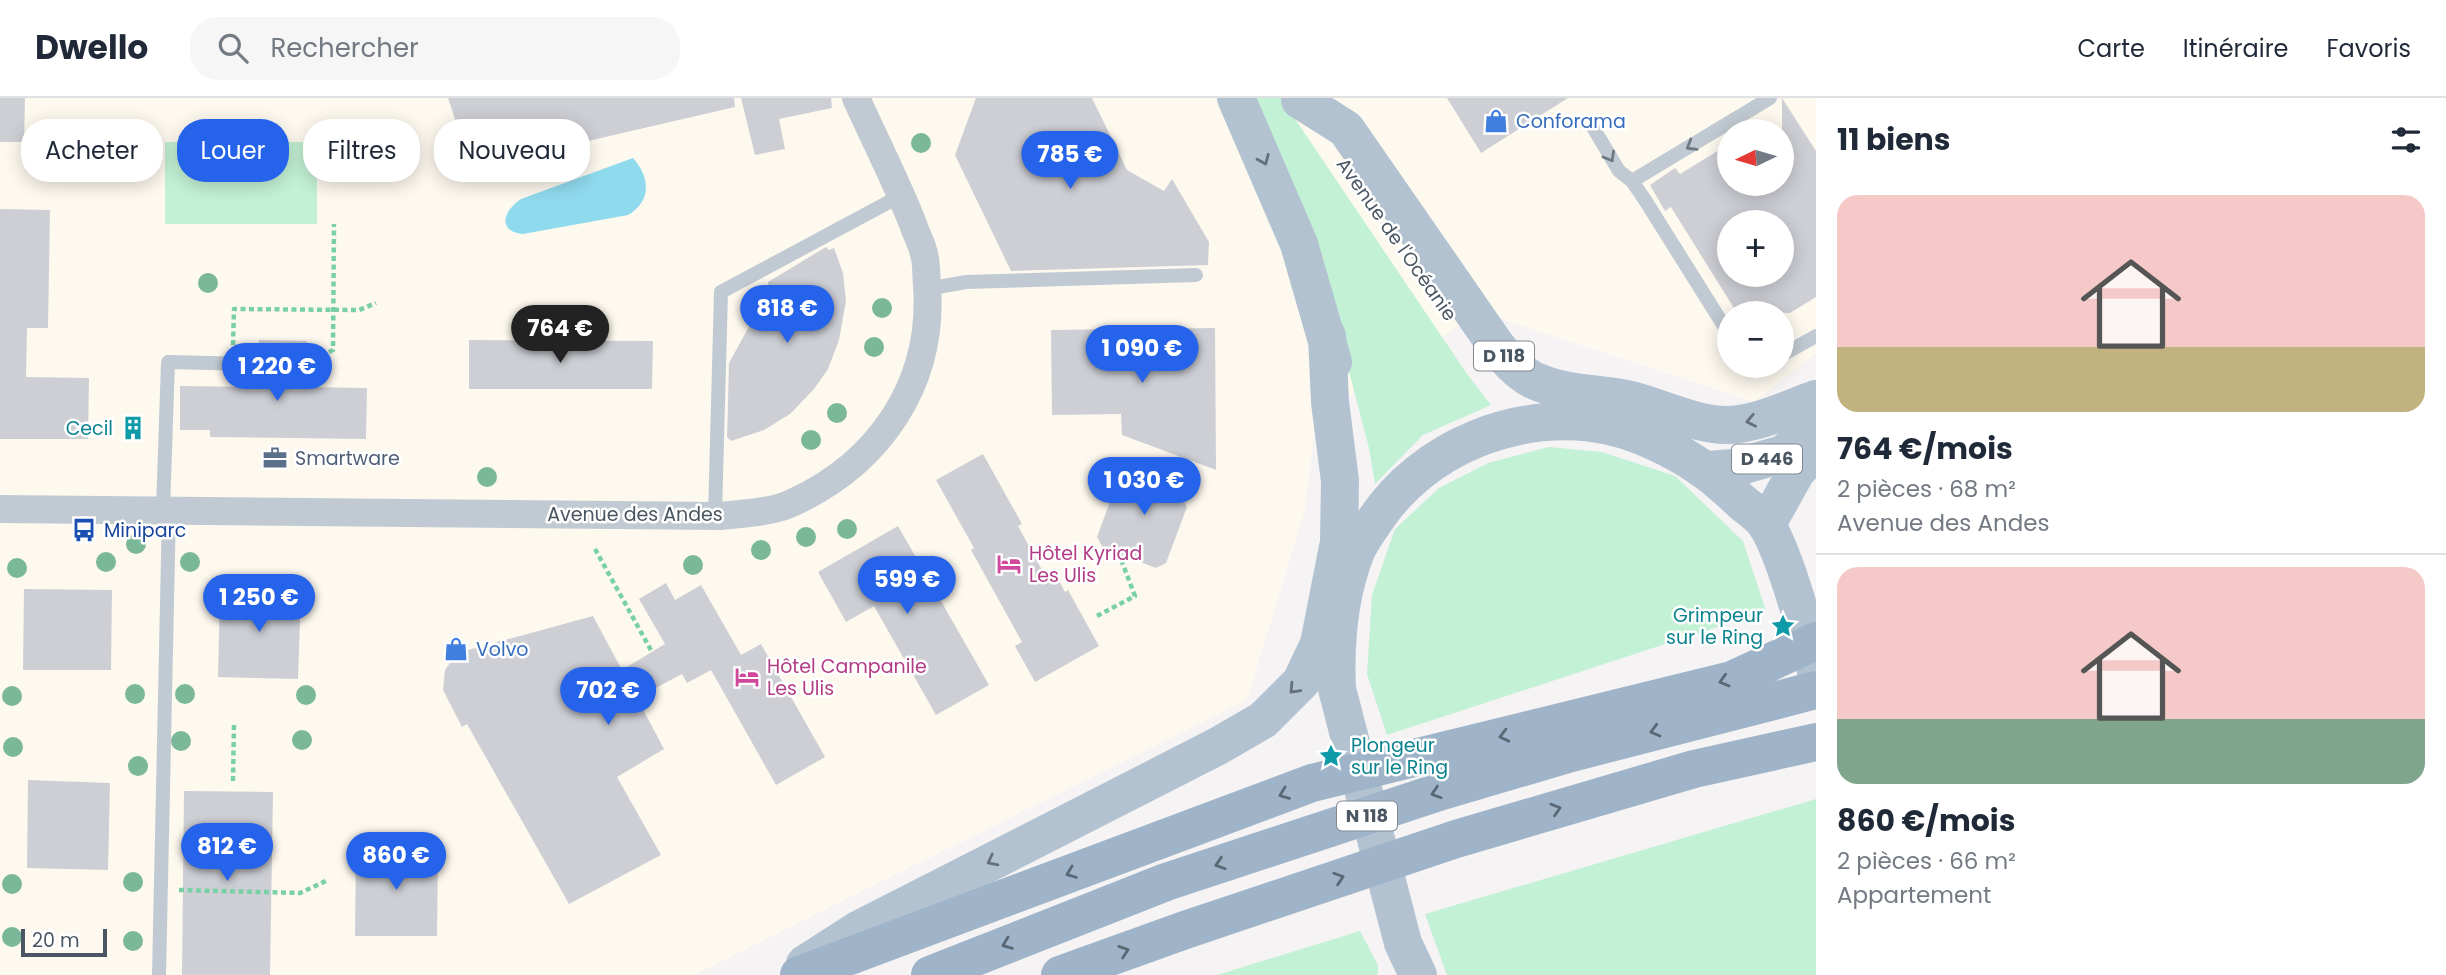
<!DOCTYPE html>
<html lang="fr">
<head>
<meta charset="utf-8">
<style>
  body { margin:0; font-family:Poppins,sans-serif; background:#f6f6f7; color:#1f2937; height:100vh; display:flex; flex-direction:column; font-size:26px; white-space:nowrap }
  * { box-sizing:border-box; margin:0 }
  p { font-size:23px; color:#747a83 }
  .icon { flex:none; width:38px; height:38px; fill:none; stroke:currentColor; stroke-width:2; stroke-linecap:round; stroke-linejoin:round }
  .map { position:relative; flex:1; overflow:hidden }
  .drawer { display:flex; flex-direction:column; background:#fff; width:630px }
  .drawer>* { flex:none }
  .guide { position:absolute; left:21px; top:21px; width:665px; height:63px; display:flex; gap:14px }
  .needle { width:46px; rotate:265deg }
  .fabs { position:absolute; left:1717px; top:21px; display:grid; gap:14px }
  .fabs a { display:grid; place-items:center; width:77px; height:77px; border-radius:50%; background:#fff; box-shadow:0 4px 18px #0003; font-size:35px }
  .scale { position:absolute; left:21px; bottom:18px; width:86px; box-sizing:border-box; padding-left:7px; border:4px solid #4a5661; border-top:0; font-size:19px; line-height:24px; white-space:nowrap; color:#4a5661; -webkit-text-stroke:5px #fff; paint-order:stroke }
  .price { position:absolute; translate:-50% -60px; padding:0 16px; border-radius:24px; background:#2563eb; color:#fff; font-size:23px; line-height:46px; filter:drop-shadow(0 2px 4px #0008) }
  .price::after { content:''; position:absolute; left:50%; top:42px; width:21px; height:16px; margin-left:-10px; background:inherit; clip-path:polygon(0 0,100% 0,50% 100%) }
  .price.current { background:#222; color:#fff }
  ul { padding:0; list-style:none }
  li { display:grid; align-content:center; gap:14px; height:371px; padding:0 21px }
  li+li { border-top:2px solid #e0e1e3 }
  li span { display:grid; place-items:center; height:217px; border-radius:21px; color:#555 }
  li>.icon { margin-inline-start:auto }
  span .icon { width:126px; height:126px; fill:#fffc; stroke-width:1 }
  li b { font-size:30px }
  h2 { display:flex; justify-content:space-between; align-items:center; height:84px; padding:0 21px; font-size:30px }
  .tag { padding:0 24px; border-radius:28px; background:#fff; box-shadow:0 4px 18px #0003; font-size:24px; line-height:63px }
  .tag.current { background:#2563eb; color:#fff }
  header { display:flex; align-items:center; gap:42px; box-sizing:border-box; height:98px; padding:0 35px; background:#fff; border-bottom:2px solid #e0e1e3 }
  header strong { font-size:33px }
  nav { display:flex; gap:38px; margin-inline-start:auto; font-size:24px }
  .search { width:490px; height:63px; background:#f6f6f7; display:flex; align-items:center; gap:18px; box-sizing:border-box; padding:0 24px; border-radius:28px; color:#747a83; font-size:26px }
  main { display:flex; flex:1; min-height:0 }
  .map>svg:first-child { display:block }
  .commercial { fill:#fdf9ef; fill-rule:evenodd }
  .green { fill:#c3f1d5 }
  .water { fill:#90daee }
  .building { fill:#cdcfd5; fill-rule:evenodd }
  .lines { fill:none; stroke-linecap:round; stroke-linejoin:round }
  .path { stroke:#7ad0a6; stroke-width:4.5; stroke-dasharray:5 3.5; stroke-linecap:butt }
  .service { stroke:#c1cad2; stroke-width:14 }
  .minor { stroke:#c1cad2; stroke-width:28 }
  .primary { stroke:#b3c2d1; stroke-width:38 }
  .trunk { stroke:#9fb4c9; stroke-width:38 }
  .tree { fill:#7bb799 }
  .oneway { stroke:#6e7983 }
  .oneway2 { stroke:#64717d }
  .oneway3 { stroke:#5b6976 }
  .labels { text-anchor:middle; stroke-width:5; stroke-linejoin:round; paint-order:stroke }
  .shield { fill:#fff; stroke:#808990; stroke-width:2 }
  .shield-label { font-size:18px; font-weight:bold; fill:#4a5661 }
  .shop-label { font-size:19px; fill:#366cbe; stroke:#fff; text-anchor:start }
  .street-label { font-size:19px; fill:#4a5661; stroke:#fff }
  .culture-label { font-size:19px; fill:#0d838f; stroke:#fff; text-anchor:end }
  .service-label { font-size:19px; fill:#4e5e75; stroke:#fff; text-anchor:start }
  .transit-label { font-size:19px; fill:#164399; stroke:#fff; text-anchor:start }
  .hotel-label { font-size:19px; fill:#b23c85; stroke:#fff; text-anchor:start }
</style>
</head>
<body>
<header>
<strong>Dwello</strong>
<div class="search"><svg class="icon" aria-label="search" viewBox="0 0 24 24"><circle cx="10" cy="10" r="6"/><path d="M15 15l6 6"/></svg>Rechercher</div>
<nav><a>Carte</a><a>Itinéraire</a><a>Favoris</a></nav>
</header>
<main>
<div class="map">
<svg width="1816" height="877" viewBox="0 0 1816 877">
  <rect width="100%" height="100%" fill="#f5f3f3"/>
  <path class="commercial" d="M0 0H1816V255L1754 304 1480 214 1316 320 1305 412 1247 602 694 877H0ZM1729 33H1782V86H1729ZM1729 124H1782V177H1729ZM1729 215H1782V268H1729Z"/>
  <path class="green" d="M1254 0H1281L1467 276 1491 307 1423 337 1375 386 1369 350 1316 147Z
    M165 44H317V126H165Z
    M1549 349 1602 354 1675 378 1743 443 1766 513 1387 637 1367 576 1372 497 1395 431 1439 390 1488 365Z
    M1816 701V877H1447L1425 816Z
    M1360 833 1378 867V877H1217Z"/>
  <path class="water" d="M633 60C650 79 652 103 628 117L523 136C496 133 504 112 521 101Z"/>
  <path class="building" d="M0 0H25L24 44H0Z
    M448 0H734L735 9 484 67 470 29 459 33Z
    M741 0H831L832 10 779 21 785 51 755 57Z
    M976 0H1092L1127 72 1164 93 1172 81 1209 144 1208 167 1011 173 955 57Z
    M1447 0H1568L1481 55Z
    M1782 0 1816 53V199L1790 215H1737L1671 109 1665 113 1650 87 1675 70 1680 76 1729 46V86H1782ZM1729 124H1782V177H1729Z
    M0 111 50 112 48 230H27L26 279 89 280 88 341H0Z
    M826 149 829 152 834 150 843 175 846 203 839 242 828 271 814 291 790 316 764 332 731 343 727 339 729 265 769 192 768 184Z
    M1215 230 1216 372 1122 337 1121 316 1052 317 1051 232Z
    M259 242 307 243 306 289 367 290 366 341 210 339V332H180V288L259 289V272L262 266 259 260Z
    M469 242 653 243 652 291H469Z
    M983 356 1022 426 1018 428 1049 485 1058 481 1065 494 1068 492 1099 548 1035 584 1015 548 1022 544 971 452 974 450 936 382Z
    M1167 367 1187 409 1166 465 1156 470 1103 450 1097 439 1118 382Z
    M898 428 989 587 936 617 874 508 846 524 818 474Z
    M666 485 675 502 701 487 741 557 761 546 825 659 776 687 711 572 687 585 682 576 637 600 664 651 617 679 661 757 569 806 467 626 462 629 443 592 445 572 457 555 593 518 622 572 665 546 639 501Z
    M24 491 112 492 111 572H23Z
    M220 491 301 493 298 581 218 579Z
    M28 682 110 685 108 772 27 770Z
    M184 693 273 694 270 877H182Z
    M356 750 438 751 437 838H355Z"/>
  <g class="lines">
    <path class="path" d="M233 247 234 211 359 212 376 205
      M306 265 333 252 334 126
      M595 451 652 554
      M1097 518 1135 498 1122 464
      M233 683 234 625
      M179 792 300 795 328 782"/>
    <path class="service" d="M1594 31 1619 73 1632 83 1645 102 1729 236
      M1632 83 1770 0
      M927 191 966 184 1196 177
      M1782 257 1816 238
      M1759 268H1761
      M163 412 168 264 252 266
      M715 418 721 194 902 97
      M159 877 169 412"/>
    <path class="minor" d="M0 411 721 418C744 415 772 415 794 404 880 364 934 285 927 188 926 178 927 166 924 156 922 146 916 136 913 126 896 83 875 42 856 0"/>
    <path class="primary" d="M1236 0 1299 146 1333 264
      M1300 2 1346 31 1495 246C1506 260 1516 273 1533 282 1568 298 1597 294 1631 302 1662 310 1698 328 1729 327 1760 325 1788 311 1816 301
      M1708 372 1734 370 1783 356 1816 328
      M1767 426 1796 374 1816 352
      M805 866 858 832 1218 648 1263 622 1301 584 1319 546 1339 444 1340 383 1330 304 1327 238
      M1418 877 1403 845 1337 591C1335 547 1339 498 1355 456 1359 445 1367 434 1374 424 1422 349 1521 309 1609 328 1630 332 1649 341 1668 350 1701 367 1717 381 1744 406 1752 412 1762 419 1767 428 1775 440 1781 457 1786 471 1798 505 1807 538 1816 573"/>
    <path class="trunk" d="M799 877 1312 685 1732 582 1816 543
      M930 877 1166 784 1442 693 1571 655 1816 592
      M1060 877 1185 832 1456 741 1694 671 1816 644"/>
  </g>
  <g class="tree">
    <circle cx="921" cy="45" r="10"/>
    <circle cx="208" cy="185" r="10"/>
    <circle cx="882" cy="210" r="10"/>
    <circle cx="874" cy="249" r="10"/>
    <circle cx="837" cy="315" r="10"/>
    <circle cx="811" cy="342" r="10"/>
    <circle cx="487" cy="379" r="10"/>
    <circle cx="847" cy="431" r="10"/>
    <circle cx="806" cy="439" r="10"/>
    <circle cx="136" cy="446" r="10"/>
    <circle cx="761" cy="452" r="10"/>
    <circle cx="106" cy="464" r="10"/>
    <circle cx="190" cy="464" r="10"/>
    <circle cx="693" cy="467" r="10"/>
    <circle cx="17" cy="470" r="10"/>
    <circle cx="135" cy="596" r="10"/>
    <circle cx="185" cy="596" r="10"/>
    <circle cx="306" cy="597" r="10"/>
    <circle cx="12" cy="598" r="10"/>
    <circle cx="302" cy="642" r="10"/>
    <circle cx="181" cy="643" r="10"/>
    <circle cx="13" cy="649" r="10"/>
    <circle cx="138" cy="668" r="10"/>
    <circle cx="133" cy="784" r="10"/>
    <circle cx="12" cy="786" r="10"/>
    <circle cx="12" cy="839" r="10"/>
    <circle cx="133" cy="843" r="10"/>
  </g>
  <defs><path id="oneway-chevron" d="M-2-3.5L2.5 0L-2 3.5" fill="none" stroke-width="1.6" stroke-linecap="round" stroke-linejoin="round" transform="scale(1.75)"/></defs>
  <g class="oneway">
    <use href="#oneway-chevron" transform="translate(1691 48) rotate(149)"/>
    <use href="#oneway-chevron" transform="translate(1610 59) rotate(60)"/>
  </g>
  <g class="oneway2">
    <use href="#oneway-chevron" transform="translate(1264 62) rotate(67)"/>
    <use href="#oneway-chevron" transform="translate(1751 323) rotate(169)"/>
    <use href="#oneway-chevron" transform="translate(1294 591) rotate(133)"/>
    <use href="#oneway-chevron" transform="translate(992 763) rotate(153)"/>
  </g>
  <g class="oneway3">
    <use href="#oneway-chevron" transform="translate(1724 583) rotate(164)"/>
    <use href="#oneway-chevron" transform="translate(1655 633) rotate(165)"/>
    <use href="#oneway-chevron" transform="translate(1504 638) rotate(166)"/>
    <use href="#oneway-chevron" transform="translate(1436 695) rotate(162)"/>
    <use href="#oneway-chevron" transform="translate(1284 696) rotate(159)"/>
    <use href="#oneway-chevron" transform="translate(1556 711) rotate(-17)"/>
    <use href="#oneway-chevron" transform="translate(1220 766) rotate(162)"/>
    <use href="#oneway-chevron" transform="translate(1071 775) rotate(159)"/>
    <use href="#oneway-chevron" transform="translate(1339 780) rotate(-18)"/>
    <use href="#oneway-chevron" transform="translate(1007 846) rotate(159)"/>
    <use href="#oneway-chevron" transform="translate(1124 853) rotate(-19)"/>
  </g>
  <defs>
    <g id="shop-bare" transform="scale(1.89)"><path d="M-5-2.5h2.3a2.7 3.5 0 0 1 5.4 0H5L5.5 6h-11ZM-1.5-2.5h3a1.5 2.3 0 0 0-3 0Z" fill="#3f7fe0" stroke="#fff" stroke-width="2.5" paint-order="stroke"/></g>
    <g id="building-bare" transform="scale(1.89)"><path d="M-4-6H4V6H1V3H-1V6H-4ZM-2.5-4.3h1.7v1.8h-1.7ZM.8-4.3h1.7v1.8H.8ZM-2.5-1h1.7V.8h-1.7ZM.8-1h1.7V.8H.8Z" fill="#0f9aa8" stroke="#fff" stroke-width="2.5" paint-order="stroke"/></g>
    <g id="office-bare" transform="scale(1.89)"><path d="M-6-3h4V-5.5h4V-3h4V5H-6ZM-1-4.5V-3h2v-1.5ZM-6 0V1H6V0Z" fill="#5c6f8a" stroke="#fff" stroke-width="2.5" paint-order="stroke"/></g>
    <g id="bus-bare" transform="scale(1.89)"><path d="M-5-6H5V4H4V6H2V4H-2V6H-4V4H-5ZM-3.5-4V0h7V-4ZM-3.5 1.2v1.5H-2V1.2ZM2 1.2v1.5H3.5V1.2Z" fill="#1a4fb4" stroke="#fff" stroke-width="2.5" paint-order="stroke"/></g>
    <g id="hotel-bare" transform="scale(1.89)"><path d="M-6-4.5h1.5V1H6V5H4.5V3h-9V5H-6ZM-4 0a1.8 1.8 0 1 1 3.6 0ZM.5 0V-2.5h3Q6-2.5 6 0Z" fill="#d1479c" stroke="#fff" stroke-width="2.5" paint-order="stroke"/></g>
    <g id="sight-bare" transform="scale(1.89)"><path d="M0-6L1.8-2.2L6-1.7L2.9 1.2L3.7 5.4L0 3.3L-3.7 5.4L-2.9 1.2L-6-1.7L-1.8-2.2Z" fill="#0f9aa8" stroke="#fff" stroke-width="2.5" paint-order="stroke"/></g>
  </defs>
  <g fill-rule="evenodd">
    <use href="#shop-bare" x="1496" y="23"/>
    <use href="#building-bare" x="133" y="330"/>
    <use href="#office-bare" x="275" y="360"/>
    <use href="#bus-bare" x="84" y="432"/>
    <use href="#hotel-bare" x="1009" y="466"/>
    <use href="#sight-bare" x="1783" y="528"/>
    <use href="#shop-bare" x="456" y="551"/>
    <use href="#hotel-bare" x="747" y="579"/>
    <use href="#sight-bare" x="1331" y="658"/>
  </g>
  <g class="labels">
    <g class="shield">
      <rect x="1474" y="243.5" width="60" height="29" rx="5"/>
      <rect x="1732" y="346.5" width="70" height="29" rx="5"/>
      <rect x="1337" y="703.5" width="60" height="29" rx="5"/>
    </g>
    <g class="shield-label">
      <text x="1504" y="264">D 118</text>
      <text x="1767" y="367">D 446</text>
      <text x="1367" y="724">N 118</text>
    </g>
    <g class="shop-label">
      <text x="1516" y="30">Conforama</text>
      <text x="476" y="558">Volvo</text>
    </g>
    <g class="street-label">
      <text transform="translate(1397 141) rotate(55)" y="7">Avenue de l'Océanie</text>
      <text x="635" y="423">Avenue des Andes</text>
    </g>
    <g class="culture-label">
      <text x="113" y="337">Cecil</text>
      <text x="1763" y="524">Grimpeur<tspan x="1763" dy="22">sur le Ring</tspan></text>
      <text x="1351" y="654" text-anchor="start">Plongeur<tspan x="1351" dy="22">sur le Ring</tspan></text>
    </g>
    <g class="service-label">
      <text x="295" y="367">Smartware</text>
    </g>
    <g class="transit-label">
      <text x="104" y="439">Miniparc</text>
    </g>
    <g class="hotel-label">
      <text x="1029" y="462">Hôtel Kyriad<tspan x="1029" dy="22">Les Ulis</tspan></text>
      <text x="767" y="575">Hôtel Campanile<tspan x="767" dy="22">Les Ulis</tspan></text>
    </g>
  </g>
</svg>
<div class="fabs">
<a><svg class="needle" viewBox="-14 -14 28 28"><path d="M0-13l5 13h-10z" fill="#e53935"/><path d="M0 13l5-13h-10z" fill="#747a83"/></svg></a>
<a>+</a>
<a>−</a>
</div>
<div class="scale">20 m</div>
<b class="price" style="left:1070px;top:93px">785 €</b>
<b class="price" style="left:787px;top:247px">818 €</b>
<b class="price current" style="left:560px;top:267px">764 €</b>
<b class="price" style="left:1142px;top:287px">1 090 €</b>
<b class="price" style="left:277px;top:305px">1 220 €</b>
<b class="price" style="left:1144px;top:419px">1 030 €</b>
<b class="price" style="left:907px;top:518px">599 €</b>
<b class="price" style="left:259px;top:536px">1 250 €</b>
<b class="price" style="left:608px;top:629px">702 €</b>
<b class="price" style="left:227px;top:785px">812 €</b>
<b class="price" style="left:396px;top:794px">860 €</b>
<div class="guide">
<a class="tag">Acheter</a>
<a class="tag current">Louer</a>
<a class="tag">Filtres</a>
<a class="tag">Nouveau</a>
</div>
</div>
<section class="drawer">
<h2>11 biens<svg class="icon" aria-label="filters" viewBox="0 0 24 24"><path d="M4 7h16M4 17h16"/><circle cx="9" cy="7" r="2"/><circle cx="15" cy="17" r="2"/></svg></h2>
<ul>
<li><span style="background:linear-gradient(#f6c9c9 70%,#c2b280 0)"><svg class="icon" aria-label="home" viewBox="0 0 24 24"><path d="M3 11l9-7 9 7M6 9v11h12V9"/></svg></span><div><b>764 €/mois</b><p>2 pièces · 68 m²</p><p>Avenue des Andes</p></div></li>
<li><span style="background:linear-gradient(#f6c9c9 70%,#7fa58c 0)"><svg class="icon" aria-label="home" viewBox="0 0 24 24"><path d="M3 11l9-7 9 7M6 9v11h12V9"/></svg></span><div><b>860 €/mois</b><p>2 pièces · 66 m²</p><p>Appartement</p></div></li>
</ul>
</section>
</main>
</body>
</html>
